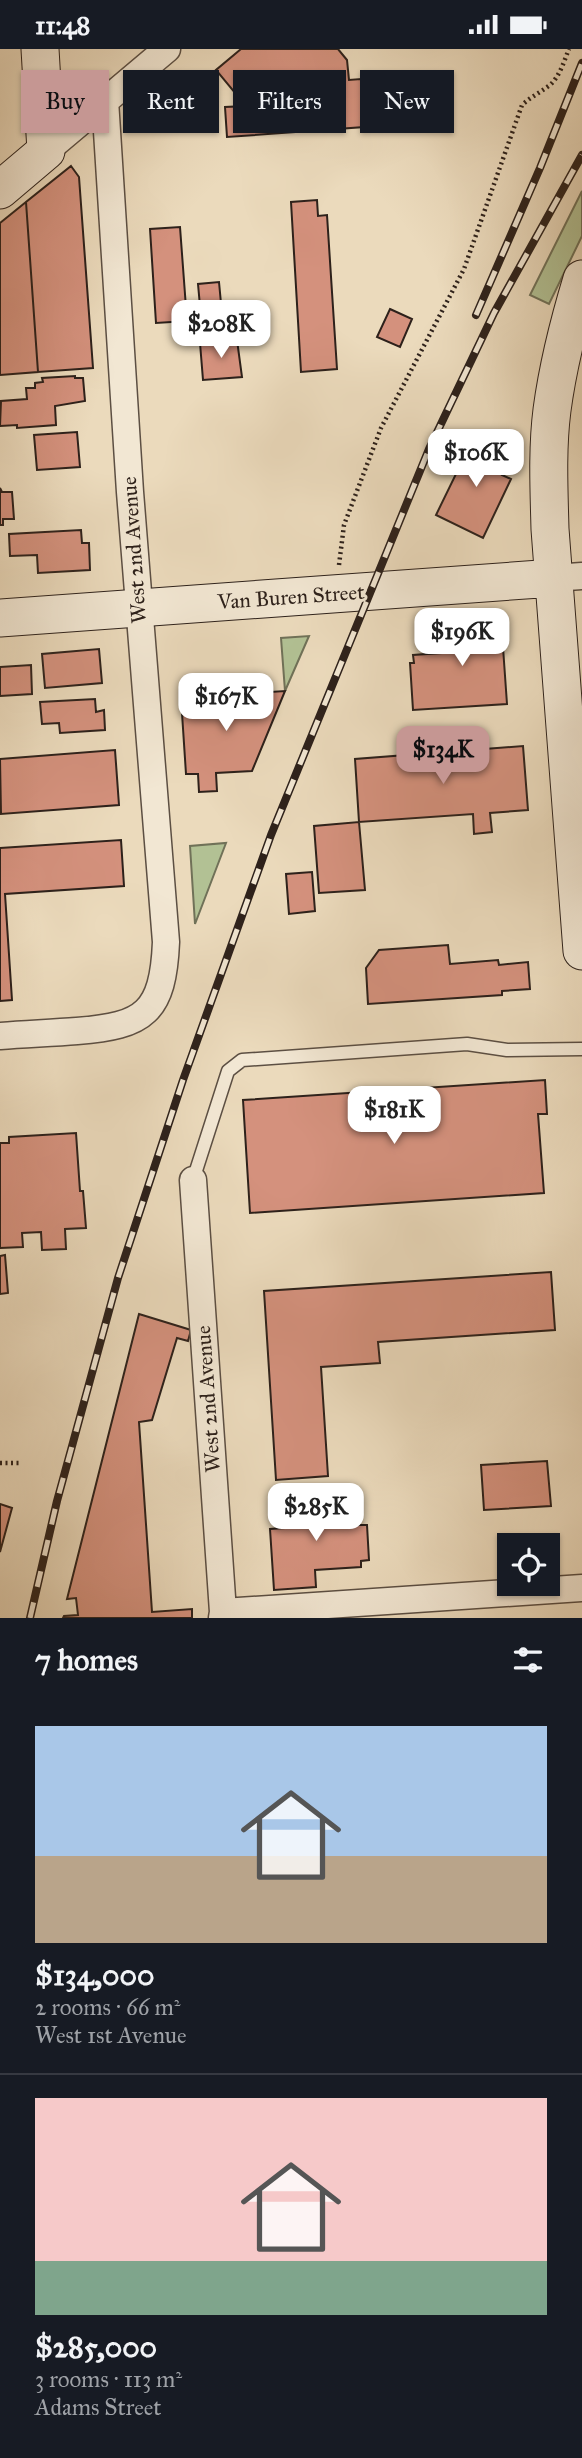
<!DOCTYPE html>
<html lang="en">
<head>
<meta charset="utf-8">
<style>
  body { margin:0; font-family:"IM FELL Great Primer",serif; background:#20242c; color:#f1f3f6; height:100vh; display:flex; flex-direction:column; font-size:26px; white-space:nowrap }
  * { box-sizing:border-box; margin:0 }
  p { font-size:23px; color:#9ea1a6 }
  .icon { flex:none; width:38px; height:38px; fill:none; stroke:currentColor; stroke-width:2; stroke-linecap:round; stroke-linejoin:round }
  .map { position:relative; height:1569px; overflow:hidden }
  .details { display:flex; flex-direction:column; background:#171b24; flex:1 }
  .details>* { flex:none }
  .top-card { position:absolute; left:21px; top:21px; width:541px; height:63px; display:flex; gap:14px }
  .fabs { position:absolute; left:497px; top:1484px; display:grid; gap:14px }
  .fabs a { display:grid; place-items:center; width:63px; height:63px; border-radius:0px; background:#171b24; box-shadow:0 2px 5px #0004; font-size:35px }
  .price { position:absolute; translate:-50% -60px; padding:0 16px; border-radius:14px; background:#fff; color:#222; font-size:23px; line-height:46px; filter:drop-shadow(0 2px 4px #0008) }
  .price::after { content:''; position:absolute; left:50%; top:42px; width:21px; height:16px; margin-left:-10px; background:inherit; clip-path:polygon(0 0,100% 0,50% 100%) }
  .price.on { background:#c59692; color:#111 }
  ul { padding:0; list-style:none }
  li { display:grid; align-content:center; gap:14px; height:371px; padding:0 35px }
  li+li { border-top:2px solid #363941 }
  li span { display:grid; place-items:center; height:217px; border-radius:0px; color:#555 }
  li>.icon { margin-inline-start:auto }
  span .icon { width:126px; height:126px; fill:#fffc; stroke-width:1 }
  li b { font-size:30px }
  h2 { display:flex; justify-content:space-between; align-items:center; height:84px; padding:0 35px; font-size:30px }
  .pill { padding:0 24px; border-radius:0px; background:#171b24; box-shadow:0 2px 5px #0004; font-size:24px; line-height:63px }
  .pill.on { background:#c59692; color:#111 }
  .status { display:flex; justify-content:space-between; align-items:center; height:49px; padding:0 35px; background:#171b24; direction:ltr }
  .status svg { height:19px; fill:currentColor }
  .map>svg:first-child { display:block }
  .green { fill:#b2c194; stroke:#707158; stroke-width:2 }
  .building { fill:#d4917d; stroke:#2d211b; stroke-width:2 }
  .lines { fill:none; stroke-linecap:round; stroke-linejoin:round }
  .lane-casing { stroke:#5c4f43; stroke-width:15 }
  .street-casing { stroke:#5c4f43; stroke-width:29 }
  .secondary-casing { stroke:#2d211b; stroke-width:39 }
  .path { stroke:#2d211b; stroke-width:4.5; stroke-dasharray:2 3.5; stroke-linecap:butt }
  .lane { stroke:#f2e7d3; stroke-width:12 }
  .street { stroke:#f2e7d3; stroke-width:26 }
  .secondary { stroke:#f2e7d3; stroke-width:37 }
  .rail-casing { stroke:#2d211b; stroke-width:8 }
  .rail { stroke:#f2e7d3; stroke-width:5; stroke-dasharray:16; stroke-linecap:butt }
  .labels { text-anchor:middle; stroke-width:6; stroke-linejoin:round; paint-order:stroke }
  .street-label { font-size:21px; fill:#2d211b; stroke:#f2e7d3 }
</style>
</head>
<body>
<div class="status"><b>11:48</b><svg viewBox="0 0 49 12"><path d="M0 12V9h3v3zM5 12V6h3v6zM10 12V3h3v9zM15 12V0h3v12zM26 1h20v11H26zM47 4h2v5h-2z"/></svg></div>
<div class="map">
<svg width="582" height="1569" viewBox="0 0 582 1569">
  <rect width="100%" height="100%" fill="#ebdabc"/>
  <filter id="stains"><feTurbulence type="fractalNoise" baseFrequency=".00286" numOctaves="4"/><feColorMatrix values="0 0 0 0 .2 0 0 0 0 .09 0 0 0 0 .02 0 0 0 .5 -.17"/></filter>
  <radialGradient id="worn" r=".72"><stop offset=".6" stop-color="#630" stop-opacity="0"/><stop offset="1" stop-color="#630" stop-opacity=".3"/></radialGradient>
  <path class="green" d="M582 142V187L549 255 530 246Z
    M309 587 285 642 281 589Z
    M226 794 195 875 190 797Z"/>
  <path class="building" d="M241 0H338L347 11 349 31 361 30 363 50H376L378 77 227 88 225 58 246 57 216 21Z
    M71 117 79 128 93 319 38 323 26 153Z
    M317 151 318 167 327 166 337 320 301 323 291 153Z
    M26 153 38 323 0 326V174Z
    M180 178 187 272 156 274 150 180Z
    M219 233 222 265 201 268 198 235Z
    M390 260 412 270 400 298 377 288Z
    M237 291 242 328 203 331 200 294Z
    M75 327V329H83L85 352 55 357 56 376 17 379V376L0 377 1 352 27 350 26 339H35V334L43 333 42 329Z
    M77 383 80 418 37 421 34 386Z
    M473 390 511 409 502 426 511 430 483 489 436 466Z
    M0 439 2 443H12L14 470H3V476H0Z
    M81 481 82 494H89L90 521 38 524 37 506 10 507 9 485Z
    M501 570 507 655 413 661 410 614H414L413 606 441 604 439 574Z
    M99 600 102 634 45 639 42 605Z
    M31 616 32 645 0 647V618Z
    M285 642 252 722 216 724 217 742 199 743 198 725H186L181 649Z
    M95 650 96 663 104 661 105 681 60 684 59 674 42 675 40 653Z
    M523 697 528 761 490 764 492 783 474 785 473 765 359 773 355 710Z
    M115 701 119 756 1 765 0 710Z
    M359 773 365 841 319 844 314 777Z
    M121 791 124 837 5 845 12 951 0 952V799Z
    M312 823 315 862 289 865 286 825Z
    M448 896 450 915 498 911 499 916 528 913 530 940 502 942V946L368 955 366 919 379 901Z
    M545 1031 547 1065H538L544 1144 250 1164 243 1051Z
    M76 1084 80 1142H83L86 1179 65 1180 66 1200 42 1201 41 1183 22 1184 23 1198 0 1199V1094H9V1088Z
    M5 1206 8 1244 0 1245V1207Z
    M551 1223 555 1281 378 1293 380 1314 321 1318 328 1427 276 1431 264 1242Z
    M139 1265 191 1281 188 1292 177 1289 152 1371 139 1373 152 1563 192 1560V1569H63L64 1567 78 1566 76 1549 67 1550Z
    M547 1412 551 1457 484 1461 481 1416Z
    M335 1442 337 1476H367L369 1511 361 1512V1518L315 1521 316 1538 274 1541 270 1480 299 1478 297 1444Z
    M0 1455 12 1459 0 1503Z"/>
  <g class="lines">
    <g class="lane-casing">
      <path id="lane" d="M193 1131 228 1022 242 1011 467 995 507 1001 582 1000"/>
    </g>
    <g class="street-casing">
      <path id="street" d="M46 102 167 0
        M554 529 582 527
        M0 987C26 985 51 984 77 982 145 977 163 963 166 893L130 443 105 51
        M193 1131 223 1563 222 1569
        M223 1563 582 1539"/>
    </g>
    <g class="secondary-casing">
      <path id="secondary" d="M0 141 46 102 40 0
        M582 230C569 273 558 316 552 361 547 400 549 441 550 480L582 902
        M0 569 554 529"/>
    </g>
    <path class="path" d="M339 516 344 476 381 379 464 220 522 56C532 47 541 43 550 36 560 27 564 12 569 0
      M0 1414H22"/>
    <use href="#lane" class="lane"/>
    <use href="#street" class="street"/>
    <use href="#secondary" class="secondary"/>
    <g class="rail-casing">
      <path id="rail" d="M476 266 540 119 582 14
        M30 1569 57 1452 118 1229 183 1031 271 786 429 400 494 264 582 106"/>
    </g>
    <use href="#rail" class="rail"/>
  </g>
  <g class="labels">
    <g class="street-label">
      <text transform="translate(134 501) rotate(-94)" y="7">West 2nd Avenue</text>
      <text transform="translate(291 548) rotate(-4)" y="7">Van Buren Street</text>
      <text transform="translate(208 1350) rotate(-94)" y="7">West 2nd Avenue</text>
    </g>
  </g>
  <rect width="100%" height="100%" filter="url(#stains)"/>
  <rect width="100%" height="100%" fill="url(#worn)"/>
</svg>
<div class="fabs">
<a><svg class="icon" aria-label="locate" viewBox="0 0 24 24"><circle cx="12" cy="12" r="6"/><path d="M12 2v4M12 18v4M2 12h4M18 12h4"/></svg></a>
</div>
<b class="price" style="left:221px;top:311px">$208K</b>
<b class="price" style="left:476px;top:440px">$106K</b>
<b class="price" style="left:462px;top:619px">$196K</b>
<b class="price" style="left:226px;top:684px">$167K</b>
<b class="price on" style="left:443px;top:737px">$134K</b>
<b class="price" style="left:394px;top:1097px">$181K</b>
<b class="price" style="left:316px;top:1494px">$285K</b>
<div class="top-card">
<a class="pill on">Buy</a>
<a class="pill">Rent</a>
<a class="pill">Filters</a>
<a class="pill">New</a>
</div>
</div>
<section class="details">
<h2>7 homes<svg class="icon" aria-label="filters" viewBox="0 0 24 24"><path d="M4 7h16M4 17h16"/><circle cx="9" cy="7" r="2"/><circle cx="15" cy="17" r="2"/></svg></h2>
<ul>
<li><span style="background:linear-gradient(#a9c7e8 60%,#b9a48a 0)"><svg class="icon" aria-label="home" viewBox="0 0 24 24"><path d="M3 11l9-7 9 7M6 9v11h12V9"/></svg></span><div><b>$134,000</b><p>2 rooms · 66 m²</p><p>West 1st Avenue</p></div></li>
<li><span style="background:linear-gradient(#f6c9c9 75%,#7fa58c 0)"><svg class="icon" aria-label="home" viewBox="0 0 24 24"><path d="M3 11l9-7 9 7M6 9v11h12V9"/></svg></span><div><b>$285,000</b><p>3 rooms · 113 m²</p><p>Adams Street</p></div></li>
</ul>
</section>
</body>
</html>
